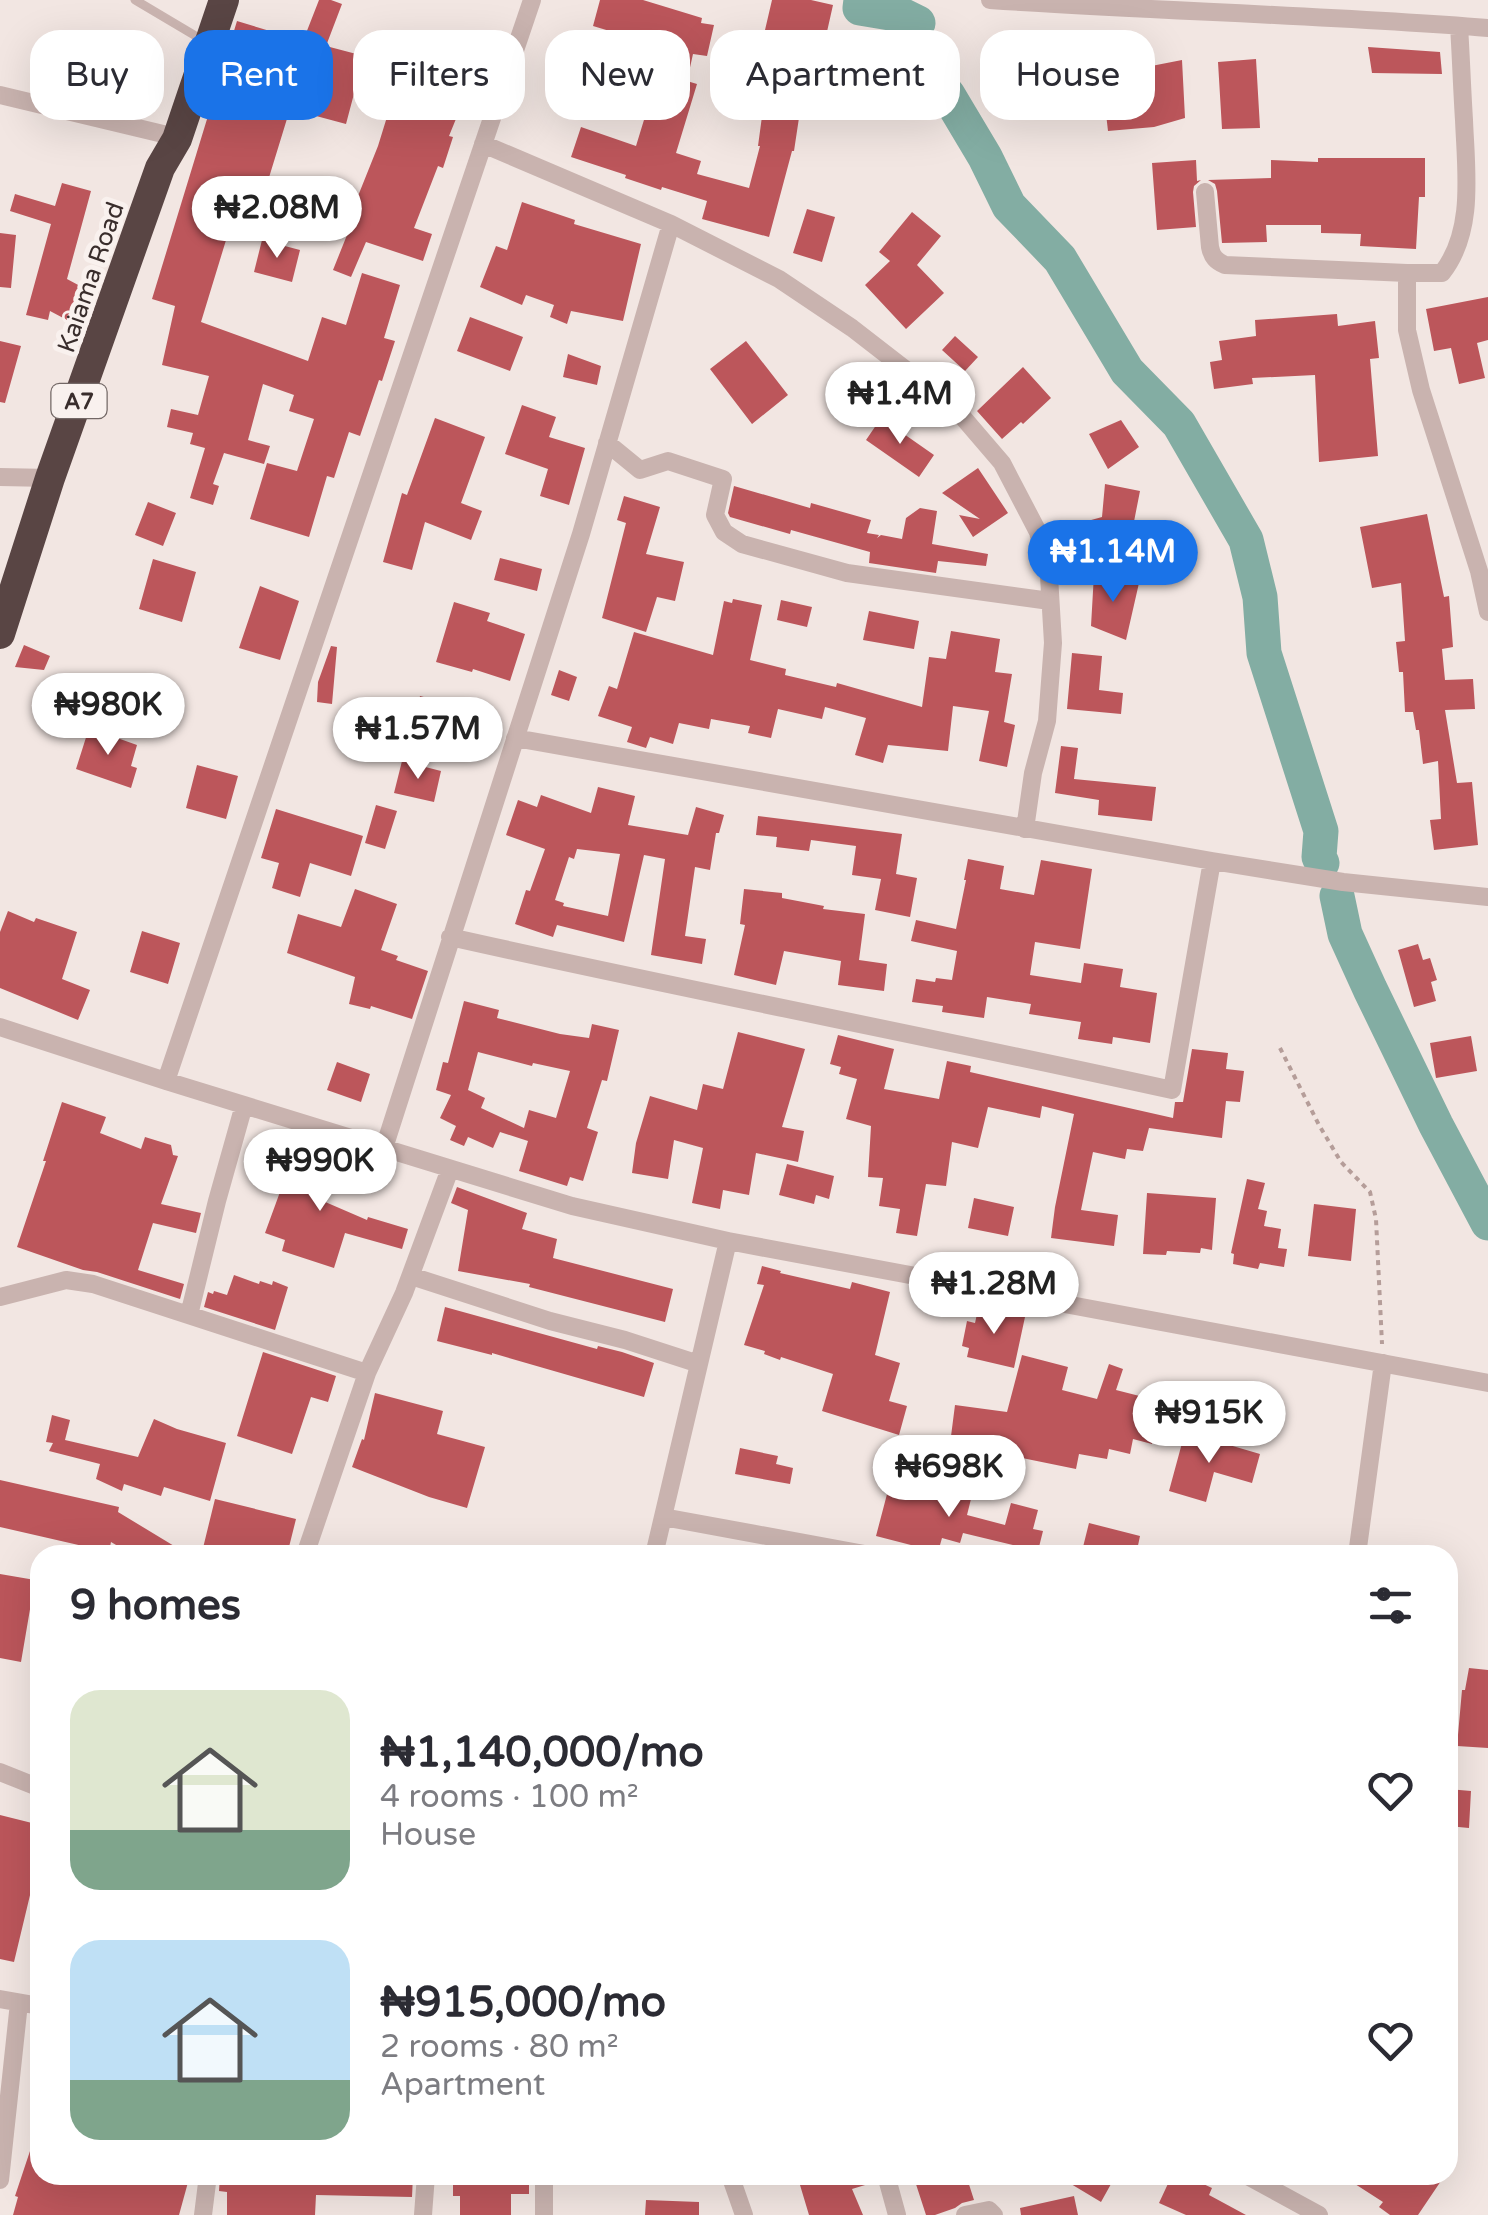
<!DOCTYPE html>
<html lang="en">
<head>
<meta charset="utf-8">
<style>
  body { margin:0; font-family:"Varela Round",sans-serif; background:#f7f7f7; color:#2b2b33; height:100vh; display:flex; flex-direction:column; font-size:38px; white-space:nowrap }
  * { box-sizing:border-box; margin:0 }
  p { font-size:32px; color:#7c7c81 }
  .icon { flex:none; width:55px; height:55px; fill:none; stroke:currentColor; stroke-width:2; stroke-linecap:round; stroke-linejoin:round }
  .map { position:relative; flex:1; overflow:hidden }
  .details { position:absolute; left:30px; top:1545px; width:1428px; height:640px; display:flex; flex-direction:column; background:#fff; border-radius:30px; box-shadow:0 10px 40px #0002 }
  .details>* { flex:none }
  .top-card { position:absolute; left:30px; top:30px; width:1430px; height:90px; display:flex; gap:20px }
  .price { position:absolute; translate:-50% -85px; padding:0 22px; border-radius:35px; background:#fff; color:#222; font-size:32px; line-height:65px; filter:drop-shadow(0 2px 5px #0008) }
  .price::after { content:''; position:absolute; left:50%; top:60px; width:30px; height:22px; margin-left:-15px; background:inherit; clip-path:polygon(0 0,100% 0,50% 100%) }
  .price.selected { background:#1a73e8; color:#fff }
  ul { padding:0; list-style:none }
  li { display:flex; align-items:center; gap:30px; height:250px; padding:0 40px }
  li span { display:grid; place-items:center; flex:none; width:280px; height:200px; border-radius:30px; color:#555 }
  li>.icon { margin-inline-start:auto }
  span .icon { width:120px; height:120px; fill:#fffc; stroke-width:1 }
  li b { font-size:42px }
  h2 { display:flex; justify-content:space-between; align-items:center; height:120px; padding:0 40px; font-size:42px }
  .chip { padding:0 35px; border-radius:30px; background:#fff; box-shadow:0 10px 40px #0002; font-size:35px; line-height:90px }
  .chip.selected { background:#1a73e8; color:#fff }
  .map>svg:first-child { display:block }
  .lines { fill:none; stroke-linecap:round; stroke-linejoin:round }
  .river { stroke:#83ada3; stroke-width:35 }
  .building { fill:#bc565b; fill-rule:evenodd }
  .path { stroke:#b59d99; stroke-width:4; stroke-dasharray:5 5; stroke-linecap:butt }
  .lane { stroke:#c9b3af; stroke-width:9 }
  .street { stroke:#c9b3af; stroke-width:18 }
  .highway { stroke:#594544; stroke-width:30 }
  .labels { text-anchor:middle; stroke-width:10; stroke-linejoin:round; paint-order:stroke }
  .shield { fill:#f9f1ee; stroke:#736866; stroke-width:2.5 }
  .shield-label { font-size:22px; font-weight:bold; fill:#392d2c }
  .street-label { font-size:25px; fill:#392d2c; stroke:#f9f1ee }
</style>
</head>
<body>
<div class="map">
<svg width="1488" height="2215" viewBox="0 0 1488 2215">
  <rect width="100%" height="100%" fill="#f2e6e2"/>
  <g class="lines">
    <path class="river" d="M861 0 860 8 902 15 918 23 907 38 915 54 948 95 985 157 1009 206 1060 259 1127 371 1179 424 1246 540 1260 597 1264 653 1321 831 1319 857 1322 863
      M1337 896 1345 934 1370 989 1436 1125 1488 1223"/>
  </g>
  <path class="building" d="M319 0H331L342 4 326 46 364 56 346 124 290 109 267 184 245 178 201 322 308 361 322 317 346 325 362 273 400 285 384 338 395 341 382 381 379 380 360 436 349 432 334 478 327 476 309 537 250 519 267 463 297 471 314 419 289 411 294 395 263 384 248 440 270 446 264 464 224 453 213 484 219 486 213 505 190 498 205 448 190 444 193 433 167 427 171 409 198 415 209 376 162 365 175 306 152 299 237 21 303 41Z
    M600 0H643L702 18 701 23 714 25 707 56 693 54 687 81 697 84 676 153 701 161 697 174 749 188 760 146H758L768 72 805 78 794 151H792L769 237 702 219 707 201 662 187 661 190 625 178 626 175 571 157 581 127 636 146 666 48 593 26Z
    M772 0H811L833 5 824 45 765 30Z
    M1368 47 1440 52 1442 74 1372 73Z
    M987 52 1007 54 1013 80 994 83Z
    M1256 59 1260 128 1222 129 1218 62Z
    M1182 60 1185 118 1154 127 1108 131 1101 70 1136 66V69Z
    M397 64 428 76 430 71 469 87 449 136 453 137 443 168 438 166 414 228 432 234 423 261 366 242 351 277 333 270 347 235 308 226 316 191 356 201 378 146 395 91 387 88Z
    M1318 158H1425V197H1419L1416 249 1360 246 1361 234 1321 233V225H1266L1267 242 1222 243 1217 191 1215 184 1208 180 1271 178V160L1318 162Z
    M1196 160 1197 181 1201 180 1194 186 1193 192 1196 227 1157 230 1152 163Z
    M62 183 91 191 67 279 95 294 90 308 85 305 82 313 73 308 67 320 50 311 48 320 26 315 51 224 10 211 15 194 55 206Z
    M522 202 575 220 574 224 641 244 623 321 571 311 567 324 550 317 554 305 526 295 522 305 480 287 496 246 507 250Z
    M807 209 835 217 822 262 793 253Z
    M912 212 941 236 917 265 944 293 906 329 865 285 890 261 879 252Z
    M0 233 16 235 11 288 0 287Z
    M262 240 300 250 292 282 254 272Z
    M1488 297V340L1477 343 1485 378 1459 384 1451 348 1434 351 1426 309Z
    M1337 314 1338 326 1375 321 1379 358 1370 359 1378 456 1319 462 1315 375 1252 378 1253 384 1214 389 1210 362 1222 360 1219 341 1256 336 1255 320Z
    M470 317 523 337 510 371 457 351Z
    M955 336 978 357 965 371 942 350Z
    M0 341 21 346 5 403 0 402Z
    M746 341 788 395 752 424 710 369Z
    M568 354 601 366 597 385 563 377Z
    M1023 367 1051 398 1023 424 1021 422 1002 439 977 411Z
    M522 405 556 417 549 437 585 448 569 505 540 496 548 469 505 454Z
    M435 418 485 437 461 503 482 511 471 540 425 522 412 570 383 562 402 493 407 495Z
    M881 418 934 455 919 477 866 440Z
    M1121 420 1139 447 1108 469 1089 434Z
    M978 468 1008 513 973 537 959 515 980 519 942 493Z
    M1105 484 1140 491 1128 552 1080 547 1084 522 1102 517Z
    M734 486 810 508 811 503 871 520 867 533 879 535 877 538 881 535 902 539 906 518 920 508 937 511 932 544 988 554 986 566 938 561 936 573 869 563 870 552 791 530 790 534 730 517 728 513Z
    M624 496 660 507 646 554 684 562 675 601 657 597 646 632 602 618 626 523 617 520Z
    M148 502 176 513 163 546 135 535Z
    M1427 514 1444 597 1449 596 1453 647 1442 649 1445 680 1473 679 1475 709 1445 710 1457 783 1472 782 1478 845 1434 850 1430 820 1441 819 1438 761 1423 764 1419 730H1416L1413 712H1405L1403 672H1399L1396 642 1405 641 1401 583 1372 588 1360 527Z
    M500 558 542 569 537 591 494 580Z
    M153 559 196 572 182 622 139 609Z
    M1094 574 1139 583 1126 640 1091 626Z
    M260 586 299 601 280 660 239 648Z
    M733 599 762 605 750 660 786 669 785 675 836 687 837 683 922 707 929 657 946 659 951 631 1000 639 995 672 1012 674 1004 722 1015 725 1007 767 979 761 989 711 953 706 948 751 888 745 883 763 855 755 866 718 825 707 822 719 778 709 771 738 748 733 750 726 711 719 709 729 679 723 673 744 650 737 646 748 627 742 632 727 598 716 609 686 617 689 634 632 713 655 724 601 732 603Z
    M781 600 812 607 807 627 777 620Z
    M454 602 490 613 487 621 525 634 510 681 473 669 472 672 436 662Z
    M869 611 919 621 914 649 863 640Z
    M24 645 50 656 44 670 15 667Z
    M331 646 337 647 332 704 317 702 318 682Z
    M1072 653 1102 656 1099 690 1123 693 1121 714 1067 709Z
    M559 670 577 677 569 701 551 695Z
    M420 696 457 706 452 729 414 720Z
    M89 728 137 745 131 766 137 768 131 788 76 769Z
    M1061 746 1078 748 1074 779 1156 787 1152 821 1098 815 1099 800 1055 793Z
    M402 761 441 771 434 802 394 793Z
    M197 765 238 776 226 819 186 808Z
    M598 787 635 796 628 825 688 835 696 807 724 815 719 833H716L710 870 695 867 685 936 706 939 702 964 651 955 665 859 644 855 624 942 557 925 553 937 515 924 526 890 530 891 545 849 506 835 518 800 537 807 541 795 591 813ZM577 849 620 854 608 916 563 906 564 903 555 900 569 857 574 859Z
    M376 805 397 811 385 849 365 843Z
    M276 809 363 836 351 876 310 863 300 897 272 888 279 863 261 858Z
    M758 816 902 834 896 874 917 878 910 917 875 910 881 879 852 875 856 846 811 840 809 851 776 847 777 837 756 835Z
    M968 859 1004 866 1000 889 1034 895 1041 860 1092 869 1080 949 1035 942 1030 975 1081 983 1084 963 1123 969 1120 987 1157 993 1150 1043 1113 1037 1112 1044 1078 1039 1081 1022 1029 1014 1031 1004 987 997 984 1018 942 1012 943 1006 912 1002 916 979 935 982 936 978 952 980 957 951 911 941 916 920 956 929 966 880H964Z
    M355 889 397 904 381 950 398 956 396 960 428 971 412 1019 371 1006 370 1009 349 1004 355 977 287 953 298 914 341 927Z
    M744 889 782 893V898L824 906 823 909 865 914 859 960 887 964 884 991 838 985 841 961 784 951 776 985 734 975 745 925 740 924Z
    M8 911 34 922 36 918 77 932 62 979 90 990 78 1020 0 988V932Z
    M142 931 180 943 168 984 130 972Z
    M1418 944 1423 960 1430 958 1437 980 1431 982 1436 1001 1414 1007 1398 950Z
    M464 1001 499 1010 497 1018 560 1034 589 1038 592 1024 619 1030 607 1081 602 1080 587 1128 598 1132 583 1181 570 1177 567 1186 519 1171 528 1141 500 1132 493 1148 468 1137 464 1146 450 1140 456 1126 440 1118 451 1095 436 1090 443 1062 448 1063ZM478 1052 532 1066 533 1063 570 1071 556 1118 529 1110 524 1128 481 1108 485 1098 468 1090Z
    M738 1032 805 1049 782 1127 804 1131 798 1162 756 1153 749 1195 723 1190 720 1209 692 1203 703 1148 674 1140 668 1179 632 1173 636 1143 650 1096 697 1110 703 1084 723 1089Z
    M838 1035 894 1049 884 1089 939 1099 947 1061 971 1066 970 1072 1173 1118 1175 1102H1183L1192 1049 1228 1053 1226 1069 1244 1071 1240 1102 1226 1101 1222 1138 1149 1128 1143 1151 1127 1149 1125 1159 1093 1152 1081 1210 1118 1215 1114 1246 1051 1238 1055 1207 1074 1114 1042 1106 1040 1118 988 1107 978 1148 952 1142 946 1186 926 1184 917 1236 896 1233 900 1209 879 1206 883 1178 868 1177 871 1126 846 1119 857 1079 839 1074 841 1067 830 1064Z
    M1471 1036 1477 1071 1436 1078 1430 1043Z
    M337 1062 370 1074 361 1102 327 1090Z
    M62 1102 106 1117 100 1133 141 1149 145 1137 171 1145 173 1155 178 1156 161 1204 201 1213 196 1233 153 1223 138 1270 184 1284 180 1299 97 1272 83 1270 17 1247 46 1161H43Z
    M299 1140 329 1151 316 1189 318 1190 316 1198 367 1220 368 1217 408 1229 402 1249 345 1233 334 1268 282 1251 285 1240 265 1233Z
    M787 1164 834 1176 829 1199 816 1195 814 1204 779 1195Z
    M1247 1179 1265 1183 1258 1209 1267 1211 1264 1226 1281 1229 1278 1248 1287 1249 1284 1267 1260 1263 1258 1269 1233 1264 1234 1254 1231 1253Z
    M457 1187 527 1213 522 1229 557 1239 553 1258 673 1289 665 1322 529 1287 530 1284 458 1271 468 1210 451 1203Z
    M1147 1193 1216 1198 1212 1250 1201 1248 1200 1253 1167 1251 1166 1255 1143 1254Z
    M974 1198 1014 1207 1008 1236 968 1228Z
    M1314 1204 1356 1209 1351 1261 1308 1256Z
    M762 1266 781 1271 780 1273 850 1289 852 1282 890 1292 875 1355 900 1363 889 1401 907 1406 899 1435 822 1411 833 1374 781 1357 780 1360 764 1354 765 1351 744 1345 764 1285 757 1284Z
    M234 1275 259 1284 260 1281 272 1285 273 1281 288 1287 275 1330 204 1307 208 1292 213 1294 214 1291 227 1295Z
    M979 1305 1025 1317 1014 1368 967 1357 969 1348 962 1346 967 1321 975 1323Z
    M445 1307 597 1349 598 1346 622 1352 654 1363 644 1397 492 1353V1355L437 1341Z
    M263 1352 336 1376 328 1402 311 1397 292 1454 237 1436Z
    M1022 1355 1068 1367 1062 1390 1097 1399 1109 1364 1123 1369 1116 1390 1163 1402 1152 1444 1133 1439 1130 1454 1109 1449 1107 1459 1079 1454 1076 1469 997 1453 998 1450 950 1444 955 1405 1007 1412Z
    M375 1393 443 1411 437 1434 485 1447 467 1508 429 1497 352 1467 362 1439 364 1440Z
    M52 1415 70 1420 65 1440 138 1457 154 1419 177 1429 226 1443 210 1501 164 1487 161 1496 124 1484 122 1491 96 1479 100 1464 49 1451 53 1443 46 1442Z
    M1185 1432 1260 1454 1252 1483 1214 1472 1206 1502 1169 1491Z
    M740 1448 778 1456 776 1464 793 1468 790 1484 735 1474Z
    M891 1479 971 1499 967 1515 1005 1525 1011 1503 1038 1510 1033 1529 1043 1531 1038 1551 963 1533 960 1543 942 1538 938 1552 876 1536Z
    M0 1480 119 1507 118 1512 189 1555H133L111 1542 109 1552 0 1527Z
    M215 1499 296 1519 287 1555H229L203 1548Z
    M1089 1523 1140 1536 1136 1555H1081Z
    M0 1574 35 1580 21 1662 0 1658Z
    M1469 1668 1488 1670V1748L1457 1746 1462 1690H1465Z
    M1448 1789 1471 1791 1469 1828 1448 1826Z
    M0 1815 40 1825V1893L31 1891 14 1962 0 1959Z
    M36 2133H40V2175H190L179 2215H13L18 2197 15 2196Z
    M220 2175H413L412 2197 316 2195 315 2215H227V2192L219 2191Z
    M453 2175H529V2194H511V2215H460V2196H453Z
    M797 2175H874L875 2182 852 2189 863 2215H809Z
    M913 2175H966L974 2200 962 2203 955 2208 935 2215H926Z
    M1056 2175H1116L1101 2202Z
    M1172 2175H1184L1212 2188 1209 2195 1246 2215H1186L1159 2203Z
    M1341 2175H1445L1418 2215H1390L1379 2207 1383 2202Z
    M1074 2196 1078 2215H1021L1020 2208Z
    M646 2200 699 2202V2215H645Z"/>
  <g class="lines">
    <path class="path" d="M1280 1048 1319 1125 1341 1162 1370 1192 1376 1219 1382 1344"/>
    <path class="lane" d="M135 0 194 35"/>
    <path class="street" d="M990 0C1156 11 1322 15 1488 28
      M1459 26C1461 57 1462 89 1464 120 1466 171 1475 231 1442 273H1407V330L1421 390 1479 571 1488 612
      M0 95 163 134
      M483 144 671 224 779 279 852 328 954 407 1002 463 1038 532 1049 576 1053 643 1047 721 1033 773 1025 829
      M1205 192 1210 247C1212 257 1216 261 1225 265L1407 273
      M607 443 640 470 668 461 723 479 715 515 724 532 742 544 847 573 1050 601
      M0 477 50 478
      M515 738 1212 861 1343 882 1488 897
      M450 937C690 991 932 1037 1172 1090L1212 861
      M0 1027 166 1081 572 1206 728 1241 1488 1383
      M166 1081C290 721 409 360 532 0
      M384 1148 581 534 671 224
      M411 1276 550 1321 625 1340 699 1364
      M0 1297 66 1280 93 1284 367 1373
      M189 1315 217 1201 244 1105
      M663 1517 870 1555
      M305 1555 367 1373 404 1293 450 1169
      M654 1555 728 1241
      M1357 1555 1383 1363
      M0 1772 40 1788
      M0 1999 40 2006
      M544 2175V2215
      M730 2175 744 2215
      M886 2175 897 2215
      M1246 2175 1319 2215
      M0 2180 19 2003
      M203 2215 208 2175
      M423 2215 426 2175
      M965 2215 989 2210 994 2215"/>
    <path class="highway" d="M0 634 50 478 160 168 177 139 224 0"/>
  </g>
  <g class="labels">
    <rect class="shield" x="51.5" y="384" width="55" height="34" rx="8"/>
    <g class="shield-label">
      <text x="79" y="409">A7</text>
    </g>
    <g class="street-label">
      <text transform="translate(90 277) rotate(-71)" y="9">Kaiama Road</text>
    </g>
  </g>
</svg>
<b class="price" style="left:277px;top:261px">₦2.08M</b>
<b class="price" style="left:900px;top:447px">₦1.4M</b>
<b class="price selected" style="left:1113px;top:605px">₦1.14M</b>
<b class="price" style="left:108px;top:758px">₦980K</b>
<b class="price" style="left:418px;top:782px">₦1.57M</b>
<b class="price" style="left:320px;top:1214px">₦990K</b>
<b class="price" style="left:994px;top:1337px">₦1.28M</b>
<b class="price" style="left:1209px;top:1466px">₦915K</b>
<b class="price" style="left:949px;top:1520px">₦698K</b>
<div class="top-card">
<a class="chip">Buy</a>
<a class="chip selected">Rent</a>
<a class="chip">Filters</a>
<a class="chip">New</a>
<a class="chip">Apartment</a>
<a class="chip">House</a>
</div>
<section class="details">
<h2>9 homes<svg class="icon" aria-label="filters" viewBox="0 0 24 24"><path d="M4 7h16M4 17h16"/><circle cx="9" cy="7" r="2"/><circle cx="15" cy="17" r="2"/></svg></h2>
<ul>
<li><span style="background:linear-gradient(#dfe7d0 70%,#7fa58c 0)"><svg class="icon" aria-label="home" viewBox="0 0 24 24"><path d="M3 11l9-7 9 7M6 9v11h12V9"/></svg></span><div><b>₦1,140,000/mo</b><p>4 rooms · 100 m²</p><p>House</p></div><svg class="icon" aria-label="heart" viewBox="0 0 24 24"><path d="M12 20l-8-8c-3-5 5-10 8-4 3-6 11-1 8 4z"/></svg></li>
<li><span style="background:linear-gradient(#bfe0f5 70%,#7fa58c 0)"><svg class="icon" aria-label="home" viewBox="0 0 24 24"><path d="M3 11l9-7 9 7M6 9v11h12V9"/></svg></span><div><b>₦915,000/mo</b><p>2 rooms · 80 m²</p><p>Apartment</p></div><svg class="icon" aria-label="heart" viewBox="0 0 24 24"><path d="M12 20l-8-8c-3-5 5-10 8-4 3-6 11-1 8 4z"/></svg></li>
</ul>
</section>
</div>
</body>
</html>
